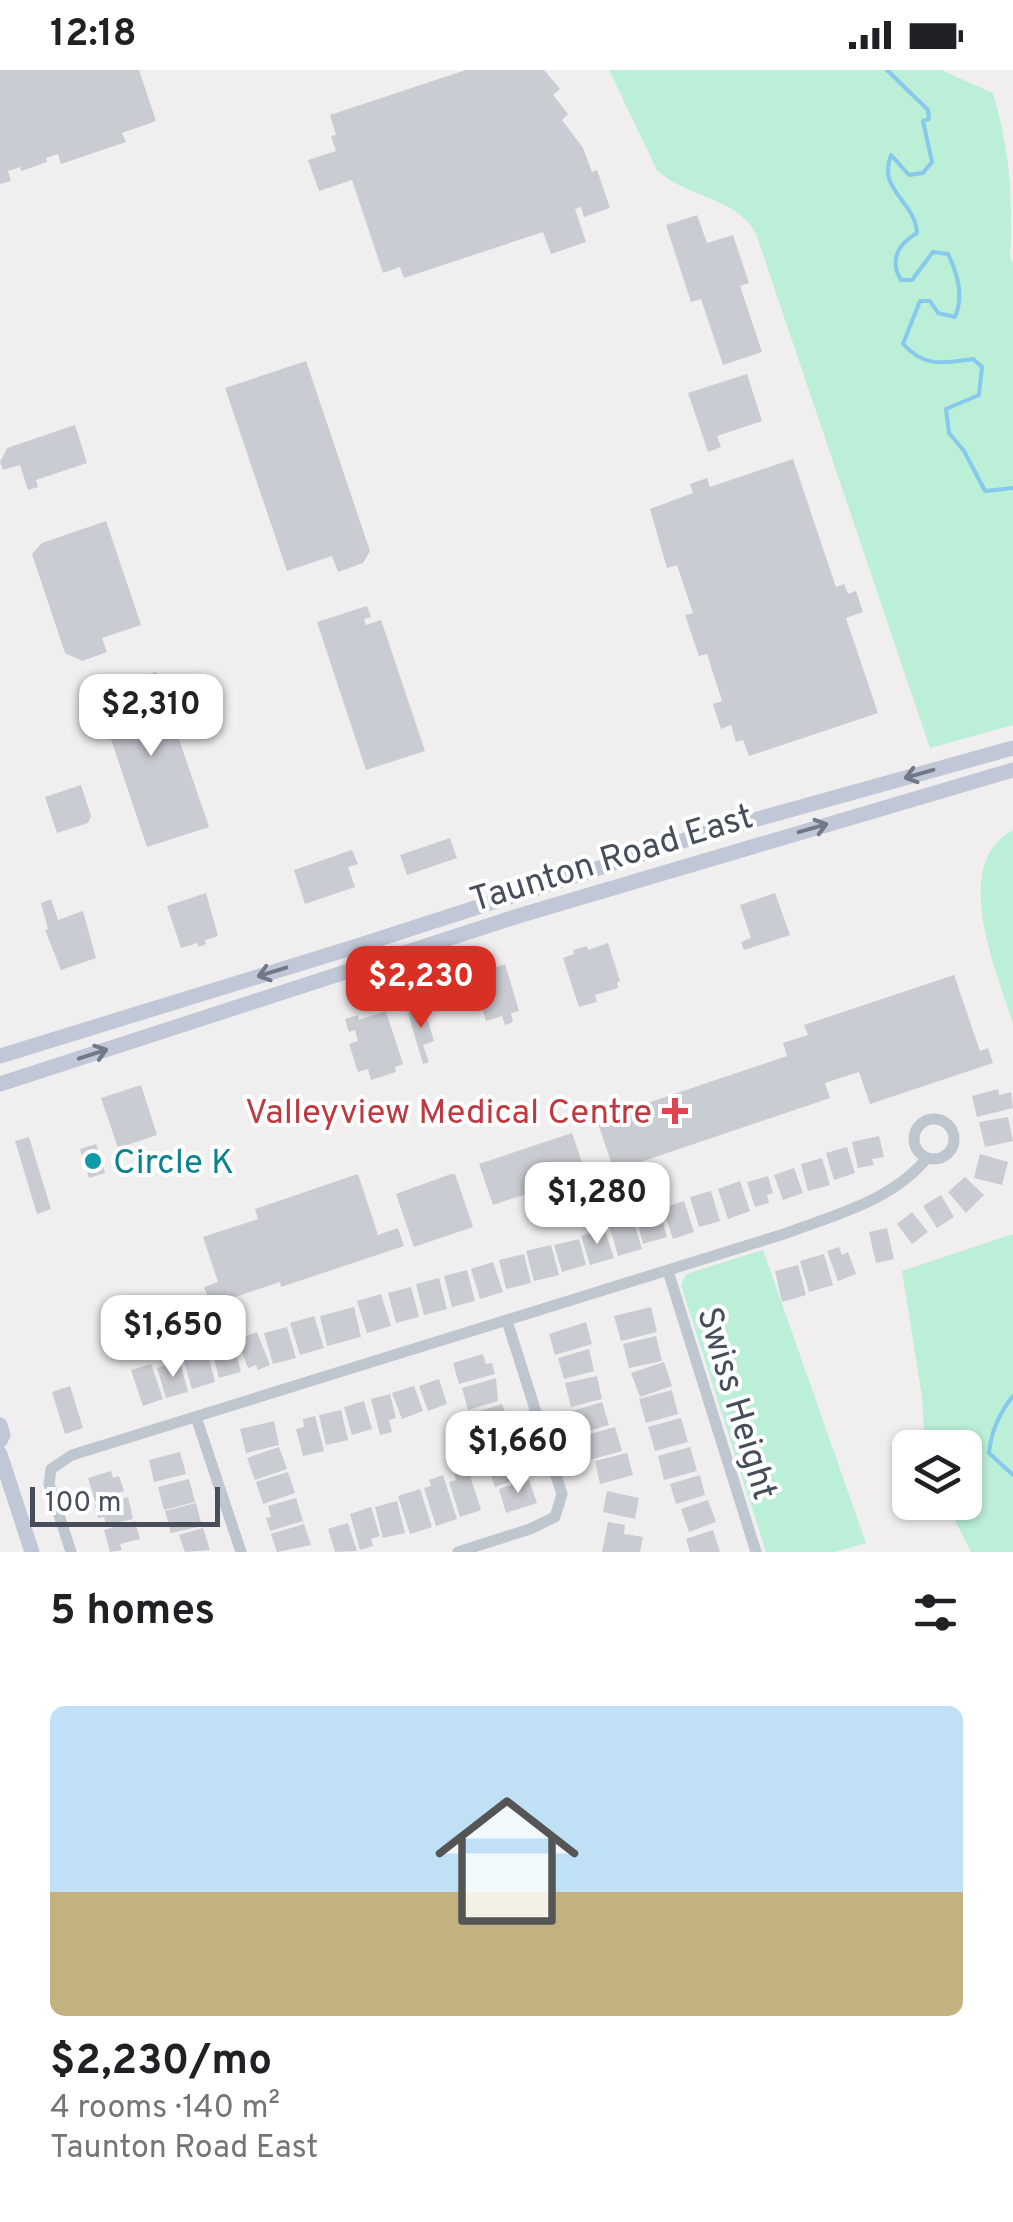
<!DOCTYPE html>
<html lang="en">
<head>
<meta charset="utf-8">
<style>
  body { margin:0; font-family:Overpass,sans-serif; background:#f6f6f6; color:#202124; height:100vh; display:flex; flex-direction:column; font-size:38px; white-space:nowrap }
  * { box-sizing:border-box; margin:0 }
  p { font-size:32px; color:#757577 }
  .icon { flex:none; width:55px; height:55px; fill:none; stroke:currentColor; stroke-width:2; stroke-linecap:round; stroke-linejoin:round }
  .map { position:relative; height:1482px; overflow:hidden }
  .panel { display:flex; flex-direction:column; background:#fff; flex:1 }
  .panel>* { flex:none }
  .controls { position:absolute; left:892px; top:1360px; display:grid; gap:20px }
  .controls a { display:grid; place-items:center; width:90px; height:90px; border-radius:15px; background:#fff; box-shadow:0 2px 8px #0004; font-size:50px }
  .scale { position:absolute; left:30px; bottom:25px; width:190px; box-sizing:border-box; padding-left:10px; border:5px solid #464e5b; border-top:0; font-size:28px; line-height:35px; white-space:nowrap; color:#464e5b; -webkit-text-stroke:8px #fff; paint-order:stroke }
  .price { position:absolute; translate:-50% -85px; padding:0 22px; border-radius:20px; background:#fff; color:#222; font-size:32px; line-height:65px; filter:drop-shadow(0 2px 5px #0008) }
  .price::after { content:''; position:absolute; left:50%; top:60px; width:30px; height:22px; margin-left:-15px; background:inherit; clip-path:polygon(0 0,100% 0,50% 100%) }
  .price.selected { background:#d93025; color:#fff }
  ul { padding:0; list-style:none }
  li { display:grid; align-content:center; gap:20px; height:530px; padding:0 50px }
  li span { display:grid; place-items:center; height:310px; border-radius:15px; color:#555 }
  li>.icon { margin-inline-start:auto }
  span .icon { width:180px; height:180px; fill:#fffc; stroke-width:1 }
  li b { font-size:42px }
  h2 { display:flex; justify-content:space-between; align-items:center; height:120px; padding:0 50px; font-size:42px }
  .status { display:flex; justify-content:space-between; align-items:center; height:70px; padding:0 50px; background:#fff; direction:ltr }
  .status svg { height:28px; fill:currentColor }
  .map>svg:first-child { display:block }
  .green { fill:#bbefd7 }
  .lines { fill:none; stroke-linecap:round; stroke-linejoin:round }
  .stream { stroke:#87c9ec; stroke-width:4 }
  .building { fill:#caccd3 }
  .street { stroke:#bec6d0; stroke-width:11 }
  .secondary { stroke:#c0c8d7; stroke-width:15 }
  .oneway { stroke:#717986 }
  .health-dot { fill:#e0444e; stroke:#fff; stroke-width:4 }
  .culture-dot { fill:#0f9aa8; stroke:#fff; stroke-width:4 }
  .labels { text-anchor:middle; stroke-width:8; stroke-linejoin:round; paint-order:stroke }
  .street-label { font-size:35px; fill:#464e5b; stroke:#fff }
  .health-label { font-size:35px; fill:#be3a42; stroke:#fff; text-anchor:end }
  .culture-label { font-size:35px; fill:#0d838f; stroke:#fff; text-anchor:start }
</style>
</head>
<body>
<div class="status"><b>12:18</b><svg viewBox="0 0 49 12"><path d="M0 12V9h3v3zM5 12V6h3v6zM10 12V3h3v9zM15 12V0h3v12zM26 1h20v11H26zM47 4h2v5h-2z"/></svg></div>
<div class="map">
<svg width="1013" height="1482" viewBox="0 0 1013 1482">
  <rect width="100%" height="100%" fill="#f0eeee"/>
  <path class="green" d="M609 0H941L993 23C1010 81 1013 127 1010 187L1013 194V655L930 678 756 164C738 127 686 128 657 100Z
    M1013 760V954C997 902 949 794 1013 760Z
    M1013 1164V1482H971L946 1433 965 1432V1378L925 1377 922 1327 902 1201Z
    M763 1180 866 1473 835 1482H766L681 1215 686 1204Z"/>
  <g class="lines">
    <path class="stream" d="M887 0 928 40 929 49 923 51 932 92 923 103 909 105 891 85C877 121 915 130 917 163 898 174 889 190 901 210H912L933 182 948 184C958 204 964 226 955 247L938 243 930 231H920L903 274C925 298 943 293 973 289L982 297 979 325 946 339 949 363 964 381 985 421 1013 418
      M1013 1326C1000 1342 991 1362 989 1383L1013 1405"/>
  </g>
  <path class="building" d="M0 0H139L156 51 122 63 126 72 61 94 58 84 46 88 47 92 21 101 20 97 8 101 11 111 0 114Z
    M466 0H544L560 19 553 25 568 44 562 50 583 78 592 102 597 100 610 138 584 147 581 137 575 139 586 172 551 184 543 162 404 208 400 197 383 203 352 110 319 121 308 90 336 81 331 66 336 65 330 45Z
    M697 145 707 173 733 165 749 213 740 216 762 282 723 295 701 229 691 232 666 155Z
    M306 291 370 481 363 493 338 502 332 486 287 501 225 318Z
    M747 304 762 351 717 366 721 377 708 382 688 323Z
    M75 355 87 393 36 410 38 417 28 420 20 395 3 400 0 392 7 378Z
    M793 389 836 517 844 514 848 524 856 521 863 542 846 548 878 643 749 686 743 670 736 672 731 655 721 659 713 634 722 631 707 584 699 586 685 545 693 543 677 495 667 498 650 439 693 423 690 414 707 408 710 417Z
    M106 451 141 555 102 568 107 582 82 591 65 583 32 484 42 473Z
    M367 536 371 547 364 549 366 555 381 550 425 681 366 700 317 552Z
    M156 602 209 757 147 777 100 636 93 638 88 625Z
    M81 715 91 746 88 753 57 763 45 727Z
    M450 768 457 788 407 805 400 785Z
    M352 780 358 794 348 797 355 817 305 834 294 800Z
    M206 823 218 866 205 870 206 874 199 877 197 873 181 878 167 836Z
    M775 823 790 865 744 880 741 872 751 868 740 835Z
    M51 829 58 850 83 841 96 888 61 900 45 860 48 859 41 833Z
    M608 873 620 911 617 913 618 918 595 925 597 932 579 937 563 888 574 884 573 880 587 876 588 880Z
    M505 894 519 941 511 943 513 952 505 955 502 946 486 951 471 905Z
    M954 905 980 981 988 978 993 993 870 1034 859 1002 825 1013 830 1028 614 1101 597 1050 787 986 783 973 808 965 804 955Z
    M424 938 434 971 423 975 429 992 423 994 408 943Z
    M386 941 403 994 395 997 396 1002 371 1010 368 999 358 1002 349 974 358 971 355 960 349 962 345 949 358 945 359 950Z
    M141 1015 157 1065 118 1078 101 1028Z
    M998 1019 999 1025 1011 1022 1013 1038 977 1047 972 1026Z
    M1008 1047 1013 1071 985 1077 979 1052Z
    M572 1063 586 1104 493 1135 479 1094Z
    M879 1066 884 1087 872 1089 874 1095 858 1098 852 1072Z
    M29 1067 51 1139 37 1144 15 1071Z
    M96 1074 105 1103 89 1108 80 1079Z
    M847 1077 855 1103 834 1110 826 1083Z
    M980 1084 1008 1092 1002 1115 974 1108Z
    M822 1088 830 1115 808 1121 801 1094Z
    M794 1098 803 1123 783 1130 774 1105Z
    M358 1104 378 1165 398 1158 404 1176 281 1217 280 1212 211 1235 204 1217 218 1212 203 1167 258 1149 255 1139Z
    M451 1104H455L473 1157 414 1177 396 1124Z
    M768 1106 773 1123 767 1125 769 1133 755 1137 747 1112Z
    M965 1107 984 1125 966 1143 948 1122Z
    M740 1111 750 1141 728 1149 718 1119Z
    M711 1121 720 1151 699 1157 690 1127Z
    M941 1125 954 1147 937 1158 923 1136Z
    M684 1131 694 1162 673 1169 663 1138Z
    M659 1137 667 1167 643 1174 635 1144Z
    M912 1142 928 1162 912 1174 897 1154Z
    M631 1143 642 1179 618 1186 608 1150Z
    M604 1158 614 1188 590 1195 581 1166Z
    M887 1158 894 1189 876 1193 869 1162Z
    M579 1169 586 1195 562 1202 554 1175Z
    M551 1175 559 1205 534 1211 526 1181Z
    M839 1177 842 1185 848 1182 856 1204 838 1211 827 1181Z
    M524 1184 531 1213 506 1219 499 1190Z
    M824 1184 833 1215 809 1222 800 1191Z
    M493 1192 503 1222 480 1229 471 1199Z
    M798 1195 806 1225 782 1232 775 1201Z
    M467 1200 475 1231 452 1237 444 1206Z
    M439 1208 447 1239 424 1245 416 1214Z
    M411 1217 419 1247 396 1253 388 1223Z
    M381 1224 391 1256 367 1263 357 1231Z
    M354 1237 361 1267 327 1276 320 1246Z
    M651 1237 657 1262 621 1271 614 1246Z
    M314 1246 324 1278 300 1285 290 1253Z
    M586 1252 592 1274 555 1285 549 1264Z
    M287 1257 296 1288 273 1294 264 1263Z
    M257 1262 270 1295 258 1300 256 1295 248 1298 237 1269Z
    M656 1266 662 1291 629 1298 623 1274Z
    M233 1271 241 1302 219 1308 211 1277Z
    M589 1279 594 1301 564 1309 558 1288Z
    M207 1281 215 1312 192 1319 183 1288Z
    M483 1284 486 1294 492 1293 495 1304 459 1314 453 1293Z
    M180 1291 188 1322 166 1328 157 1298Z
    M664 1292 672 1316 640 1327 631 1303Z
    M151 1294 163 1329 143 1336 131 1300Z
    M597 1306 602 1329 571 1337 565 1313Z
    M496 1308 498 1331 468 1340 462 1318Z
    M439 1309 447 1334 428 1341 419 1316Z
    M70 1316 83 1358 65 1364 52 1322Z
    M414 1316 423 1341 402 1349 392 1323Z
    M672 1320 678 1344 646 1353 639 1329Z
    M390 1324 396 1348 389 1350 392 1362 380 1365 371 1329Z
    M364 1331 372 1359 352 1365 344 1337Z
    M602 1332 609 1355 578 1364 572 1341Z
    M502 1334 510 1355 471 1367 464 1346Z
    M341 1340 348 1370 326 1375 319 1345Z
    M315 1346 324 1381 303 1386 296 1359 304 1357 303 1349Z
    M681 1348 688 1372 655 1381 648 1357Z
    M274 1351 279 1375 246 1383 240 1359Z
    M615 1357 622 1381 589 1390 583 1366Z
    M512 1358 520 1380 478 1394 471 1372Z
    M279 1377 287 1399 255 1410 247 1388Z
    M690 1377 697 1401 664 1410 658 1386Z
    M180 1382 186 1404 154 1412 149 1390Z
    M521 1383 528 1405 495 1417 488 1395Z
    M627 1383 633 1405 600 1414 595 1391Z
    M468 1399 481 1440 460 1447 449 1412 456 1410 454 1403Z
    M111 1401 113 1408 119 1406 124 1421 95 1431 88 1408Z
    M288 1402 295 1423 263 1434 256 1412Z
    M443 1405 457 1449 436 1456 424 1418 431 1416 429 1410Z
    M700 1405 705 1425 676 1434 670 1414Z
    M189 1409 195 1432 164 1440 158 1417Z
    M529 1410 537 1433 506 1443 499 1419Z
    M420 1419 432 1457 410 1464 398 1426Z
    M607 1421 639 1428 635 1449 603 1442Z
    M128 1427 133 1449 106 1455 104 1447 98 1448 95 1435Z
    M296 1428 303 1451 270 1461 266 1448 271 1447 268 1436Z
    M708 1430 716 1452 689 1462 681 1439Z
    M397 1431 405 1463 383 1468 375 1437Z
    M196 1433 202 1456 171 1463 165 1441Z
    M371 1437 380 1466 371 1469 373 1476 360 1480 350 1444Z
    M135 1451 140 1469 120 1474 122 1480 110 1482 104 1460Z
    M608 1452 625 1455 624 1464 643 1467 640 1482H602Z
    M348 1453 357 1481 335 1482 328 1459Z
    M304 1454 311 1475 277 1482 271 1464Z
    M203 1458 210 1480 185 1482 179 1465Z
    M713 1460 720 1482H690L686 1469Z"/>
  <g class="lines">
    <path class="street" d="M914 1069a20 20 0 1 1 40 0a20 20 0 1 1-40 0Z
      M668 1201 756 1482
      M196 1347 241 1482
      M71 1482 49 1414 51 1399 72 1385 784 1164C834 1145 892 1131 927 1088
      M458 1482 530 1459 555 1447 562 1424 507 1251"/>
    <path class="secondary" d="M0 986 351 878 707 763 1013 678
      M0 1014 518 846 1013 700
      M0 1355 3 1365 0 1371
      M0 1384 32 1482"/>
  </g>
  <defs><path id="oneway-shaft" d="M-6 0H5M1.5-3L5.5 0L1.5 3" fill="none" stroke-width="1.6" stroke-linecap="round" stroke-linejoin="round" transform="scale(2.5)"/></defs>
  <g class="oneway">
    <use href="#oneway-shaft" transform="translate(919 704) rotate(164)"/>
    <use href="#oneway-shaft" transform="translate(813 758) rotate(-16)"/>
    <use href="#oneway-shaft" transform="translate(272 902) rotate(163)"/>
    <use href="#oneway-shaft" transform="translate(93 984) rotate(-18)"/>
  </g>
  <path class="health-dot" d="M670 1026h10v10h10v10h-10v10h-10v-10h-10v-10h10z"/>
  <circle class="culture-dot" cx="93" cy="1091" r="10"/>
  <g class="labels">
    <g class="street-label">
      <text transform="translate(611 787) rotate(-17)" y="12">Taunton Road East</text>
      <text transform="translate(738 1333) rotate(73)" y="12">Swiss Height</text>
    </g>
    <g class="health-label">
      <text x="652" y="1053">Valleyview Medical Centre</text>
    </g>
    <g class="culture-label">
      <text x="113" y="1103">Circle K</text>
    </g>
  </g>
</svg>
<div class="controls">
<a><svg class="icon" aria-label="layers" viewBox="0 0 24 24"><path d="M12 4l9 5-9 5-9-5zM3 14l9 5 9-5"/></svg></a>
</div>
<div class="scale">100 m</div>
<b class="price" style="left:151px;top:689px">$2,310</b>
<b class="price selected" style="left:421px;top:961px">$2,230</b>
<b class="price" style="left:597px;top:1177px">$1,280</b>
<b class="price" style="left:173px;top:1310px">$1,650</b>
<b class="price" style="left:518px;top:1426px">$1,660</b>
</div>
<section class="panel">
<h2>5 homes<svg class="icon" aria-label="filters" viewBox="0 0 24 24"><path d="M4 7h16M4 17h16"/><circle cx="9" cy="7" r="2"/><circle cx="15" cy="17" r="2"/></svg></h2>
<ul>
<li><span style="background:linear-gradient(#bfe0f5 60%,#c2b280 0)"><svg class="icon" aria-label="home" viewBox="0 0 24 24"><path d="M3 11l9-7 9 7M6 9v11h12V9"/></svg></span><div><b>$2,230/mo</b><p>4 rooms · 140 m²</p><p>Taunton Road East</p></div></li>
</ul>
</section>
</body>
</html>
